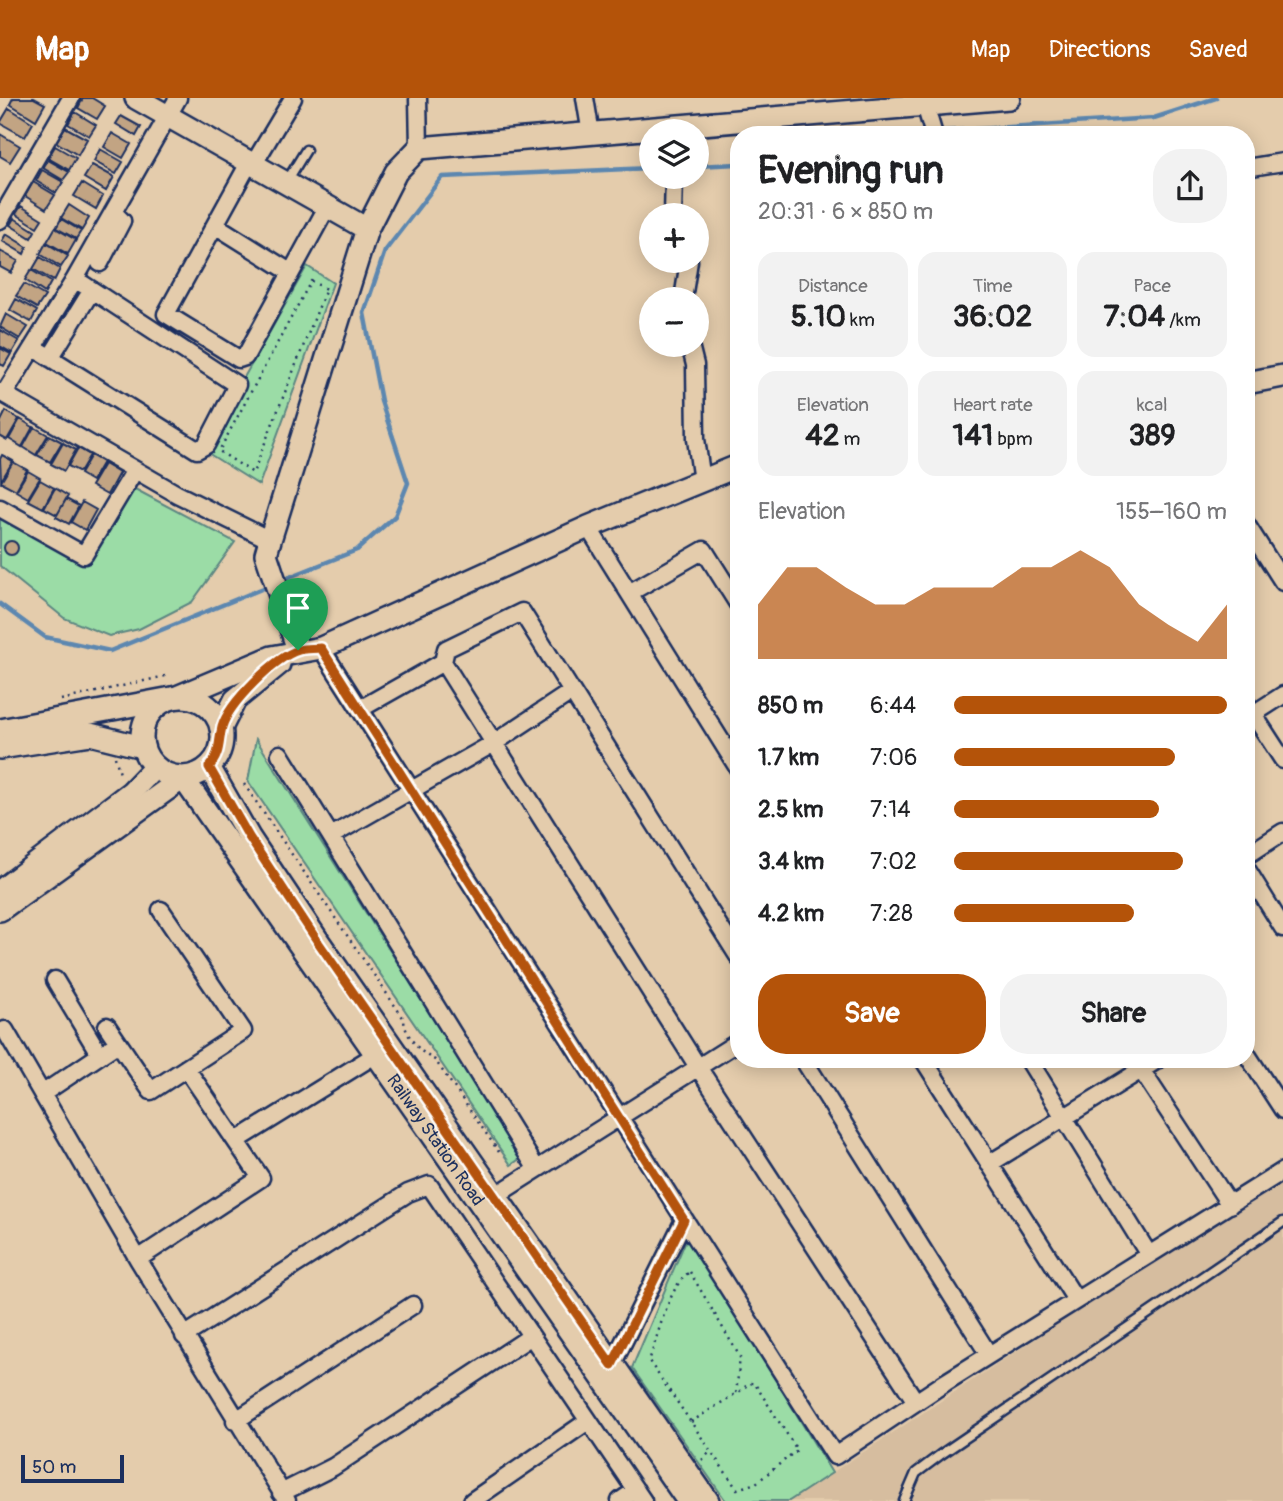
<!DOCTYPE html>
<html lang="en">
<head>
<meta charset="utf-8">
<style>
	body { margin:0; font-family:Pangolin,sans-serif; background:#f2f2f2; color:#202124; height:100vh; display:flex; flex-direction:column; font-size:26px; white-space:nowrap }
	* { box-sizing:border-box; margin:0 }
	p { font-size:23px; color:#757577 }
	.icon { flex:none; width:38px; height:38px; fill:none; stroke:currentColor; stroke-width:2; stroke-linecap:round; stroke-linejoin:round }
	.map { position:relative; flex:1; overflow:hidden }
	.side { position:absolute; left:730px; top:28px; width:525px; height:942px; display:flex; flex-direction:column; background:#fff; border-radius:28px; box-shadow:0 4px 18px #0003 }
	.side>* { flex:none }
	.tools { position:absolute; left:639px; top:21px; display:grid; gap:14px }
	.tools a { display:grid; place-items:center; width:70px; height:70px; border-radius:50%; background:#fff; box-shadow:0 4px 18px #0003; font-size:35px }
	.scale { position:absolute; left:21px; bottom:18px; width:103px; box-sizing:border-box; padding-left:7px; border:4px solid #1b2f5e; border-top:0; font-size:19px; line-height:24px; white-space:nowrap; color:#1b2f5e; -webkit-text-stroke:5px #e4ccac; paint-order:stroke }
	.pin { position:absolute; display:grid; place-items:center; width:60px; height:60px; color:#fff; margin:-72px -30px; border-radius:50% 50% 50% 0; rotate:-45deg; box-shadow:0 0 7px #0007 }
	.pin .icon { rotate:45deg }
	.round { display:grid; place-items:center; flex:none; width:74px; height:74px; border-radius:28px; background:#f2f2f2 }
	.headline { display:flex; align-items:center; justify-content:space-between; height:119px; padding:0 28px }
	h1 { font-size:38px; font-weight:700; line-height:52px }
	.stats { display:grid; grid-template-columns:repeat(3,1fr); gap:10px; height:119px; padding:7px 28px }
	.stats div { display:grid; align-content:center; border-radius:18px; background:#f2f2f2; text-align:center }
	.stats b { font-size:30px; font-weight:700 }
	.stats small { font-size:19px; font-weight:400 }
	.stats p { font-size:19px }
	.chart { height:196px; padding:14px 28px }
	.chart p { display:flex; justify-content:space-between }
	.chart svg { width:100%; height:126px; margin-top:7px; fill:#b45309; opacity:.7 }
	.button { display:flex; gap:14px; margin-top:auto; padding:14px 28px }
	.button a { flex:1; height:80px; border-radius:28px; background:#b45309; color:#fff; font-size:28px; font-weight:700; line-height:80px; text-align:center }
	.button a+a { background:#f2f2f2; color:#202124 }
	ul { padding:0 28px; list-style:none; font-size:23px }
	li { display:grid; grid-template-columns:112px 84px 1fr; align-items:center; height:52px }
	li i { height:18px; border-radius:9px; background:#b45309 }
	header { display:flex; align-items:center; gap:42px; box-sizing:border-box; height:98px; padding:0 35px; background:#b45309; color:#fff }
	header strong { font-size:33px }
	nav { display:flex; gap:38px; margin-inline-start:auto; font-size:24px }
	.map>svg:first-child { display:block }
	.built { fill:#d6bd9f }
	.green { fill:#9bdca6; stroke:#5b8682; stroke-width:2 }
	.lines { fill:none; stroke-linecap:round; stroke-linejoin:round }
	.stream { stroke:#5c87b0; stroke-width:4.5 }
	.building { fill:#c2a483; stroke:#1b2f5e; stroke-width:2 }
	.lane-casing { stroke:#1b2f5e; stroke-width:13 }
	.street-casing { stroke:#1b2f5e; stroke-width:21 }
	.secondary-casing { stroke:#1b2f5e; stroke-width:26 }
	.path { stroke:#1b2f5e; stroke-width:2.5; stroke-dasharray:2 5; stroke-linecap:butt }
	.lane { stroke:#e4ccac; stroke-width:8 }
	.street { stroke:#e4ccac; stroke-width:16 }
	.secondary { stroke:#e4ccac; stroke-width:21 }
	.route-casing { stroke:#fff; stroke-width:14 }
	.route { stroke:#b45309; stroke-width:9 }
	.labels { text-anchor:middle; dominant-baseline:central; stroke-width:5; stroke-linejoin:round; paint-order:stroke }
	.street-label { font-size:18px; fill:#1b2f5e; stroke:#e4ccac }
</style>
</head>
<body>
<header>
<strong>Map</strong>
<nav><a>Map</a><a>Directions</a><a>Saved</a></nav>
</header>
<div class="map">
<svg width="1283" height="1403" viewBox="0 0 1283 1403">
	<rect width="100%" height="100%" fill="#e4ccac"/>
	<filter id="ink" filterUnits="userSpaceOnUse"><feTurbulence type="fractalNoise" baseFrequency=".0143" numOctaves="2"/><feDisplacementMap in="SourceGraphic" scale="14" xChannelSelector="R" yChannelSelector="G"/><feConvolveMatrix kernelMatrix="1 2 1 2 8 2 1 2 1" color-interpolation-filters="sRGB"/></filter>
	<g filter="url(#ink)">
		<path class="built" d="M 1283,1078 L 1283,1403 L 789,1403 Z"/>
		<path class="green" d="M 307,168 L 333,185 L 259,387 L 203,352 Z
			M 133,390 L 235,444 L 192,504 L 139,531 L 109,538 L 64,520 L 0,468 L 0,418 L 87,466 Z
			M 256,641 L 521,1060 L 511,1067 L 248,683 Z
			M 688,1137 L 832,1375 L 789,1403 L 726,1403 L 632,1270 Z"/>
		<g class="lines">
			<path class="stream" d="M 879,37 L 1154,20 L 1216,0
				M 696,68 L 738,66
				M 282,482 L 357,452 L 395,418 L 408,385 L 381,303 L 364,215 L 385,153 L 442,79 L 651,70
				M 0,506 L 45,539 L 110,553 L 271,487"/>
		</g>
		<path class="building" d="M 13,0 L 34,0 L 45,6 L 36,22 L 10,6 Z
			M 83,0 L 92,0 L 105,8 L 97,21 L 78,10 Z
			M 9,10 L 33,25 L 25,39 L 0,25 Z
			M 75,14 L 96,27 L 89,38 L 68,26 Z
			M 121,18 L 141,29 L 136,38 L 116,26 Z
			M 65,29 L 87,41 L 78,57 L 56,44 Z
			M 112,35 L 131,46 L 123,60 L 104,49 Z
			M 0,36 L 20,48 L 10,64 L 0,58 Z
			M 55,48 L 76,60 L 69,72 L 48,60 Z
			M 100,51 L 123,64 L 116,76 L 94,63 Z
			M 48,62 L 69,74 L 63,82 L 43,70 Z
			M 92,67 L 114,79 L 106,93 L 84,80 Z
			M 42,72 L 63,84 L 56,95 L 36,83 Z
			M 33,84 L 55,97 L 46,111 L 25,98 Z
			M 82,85 L 103,98 L 96,111 L 74,98 Z
			M 69,107 L 89,120 L 82,132 L 61,120 Z
			M 21,108 L 42,121 L 37,129 L 16,116 Z
			M 14,120 L 35,133 L 31,140 L 10,127 Z
			M 61,121 L 81,133 L 76,141 L 56,130 Z
			M 55,130 L 76,142 L 68,156 L 47,144 Z
			M 6,136 L 27,149 L 24,156 L 2,143 Z
			M 46,145 L 68,158 L 61,169 L 40,156 Z
			M 0,153 L 18,163 L 11,175 L 0,169 Z
			M 40,159 L 60,171 L 54,183 L 33,171 Z
			M 31,172 L 51,184 L 45,195 L 25,182 Z
			M 24,186 L 45,198 L 37,210 L 16,198 Z
			M 16,201 L 37,213 L 31,224 L 10,212 Z
			M 6,216 L 28,229 L 20,241 L 0,229 Z
			M 0,232 L 19,243 L 12,255 L 0,248 Z
			M 0,250 L 11,256 L 4,268 L 0,266 Z
			M 6,313 L 19,321 L 7,342 L 0,338 L 0,325 Z
			M 20,321 L 33,329 L 22,349 L 9,341 Z
			M 34,329 L 48,337 L 36,357 L 23,349 Z
			M 49,337 L 62,344 L 50,364 L 37,357 Z
			M 63,345 L 76,352 L 64,373 L 51,366 Z
			M 78,350 L 90,357 L 80,374 L 68,368 Z
			M 2,357 L 13,363 L 1,383 L 0,361 Z
			M 91,357 L 103,364 L 92,383 L 80,376 Z
			M 13,364 L 27,372 L 16,392 L 1,384 Z
			M 104,366 L 119,375 L 107,397 L 91,388 Z
			M 28,373 L 40,380 L 28,400 L 16,393 Z
			M 40,382 L 54,390 L 43,410 L 28,402 Z
			M 55,390 L 68,398 L 57,417 L 44,410 Z
			M 66,401 L 79,408 L 69,426 L 56,419 Z
			M 82,404 L 96,412 L 85,432 L 71,424 Z
			M4 450a7 7 0 1 1 14 0a7 7 0 1 1-14 0Z"/>
		<g class="lines">
			<defs>
				<path id="lane" d="M 287,83 L 306,52
					M 904,1403 L 916,1375 L 940,1357 L 1283,1124"/>
				<path id="street" d="M 418,0 L 419,50
					M 585,0 L 591,36
					M 925,7 L 934,37
					M 249,65 L 166,216 L 239,261 L 245,259 L 327,109
					M 253,67 L 293,0
					M 1246,70 L 1283,64
					M 673,117 L 674,79
					M 0,122 L 71,0
					M 215,127 L 290,174
					M 100,165 L 122,123 L 113,114
					M 683,201 L 689,163
					M 690,247 L 695,267 L 696,341 L 702,383
					M 33,249 L 197,352 L 206,347 L 237,287 L 75,181
					M 50,260 L 92,192
					M 0,294 L 177,396 L 270,442
					M 4,296 L 75,181 L 178,0
					M 0,410 L 84,457 L 135,372
					M 1246,426 L 1283,484
					M 588,429 L 738,670
					M 629,495 L 704,452 L 738,506
					M 321,550 L 835,1358 L 946,1284 L 1283,1073
					M 443,564 L 698,969 L 916,1304
					M 1246,605 L 1283,662
					M 360,611 L 443,564 L 446,551 L 522,514 L 738,858
					M 1247,620 L 1283,597
					M 280,656 L 536,1070
					M 331,738 L 494,645 L 568,596 L 570,591
					M 1246,758 L 1283,734
					M 1246,770 L 1283,830
					M 55,882 L 100,957
					M 107,928 L 151,993 L 243,933 L 161,812
					M 5,932 L 138,1161 L 287,1403
					M 1246,955 L 1283,1012
					M 803,961 L 989,1257
					M 923,961 L 1076,1202
					M 1028,961 L 1149,1157
					M 1134,961 L 1230,1107
					M 42,996 L 118,945
					M 236,1043 L 375,957
					M 989,1066 L 1159,961
					M 495,1098 L 738,944
					M 138,1161 L 261,1080 L 186,970
					M 184,1238 L 408,1095 L 429,1087 L 643,1403
					M 612,1267 L 684,1122
					M 235,1323 L 413,1207
					M 281,1395 L 333,1369 L 530,1239
					M 472,1403 L 588,1323
					M 620,1403 L 636,1392"/>
				<g id="secondary">
					<path d="M 136,0 L 367,131"/>
					<path d="M 1246,285 L 1283,278"/>
					<path d="M 298,552 L 266,456 L 270,442 L 367,131 L 396,74 L 419,50 L 1009,0"/>
					<circle cx="182" cy="639" r="40"/>
					<path d="M 221,630 L 235,602 L 279,566"/>
					<path d="M 0,632 L 177,599 L 272,559 L 321,550 L 588,429 L 738,368"/>
					<path d="M 0,650 L 90,636 L 142,649"/>
					<path d="M 209,669 L 249,739 L 319,844 L 708,1403"/>
					<path d="M 0,793 L 131,694 L 155,669"/>
					<path id="s1" d="M 0,812 L 183,680 L 688,1403"/>
				</g>
			</defs>
			<use href="#lane" class="lane-casing"/>
			<use href="#street" class="street-casing"/>
			<use href="#secondary" class="secondary-casing"/>
			<path class="path" d="M 311,183 L 326,191 L 253,375 L 219,353 Z
				M 61,602 L 170,577
				M 115,659 L 121,679
				M 244,686 L 404,921 C 404,937 421,956 435,962 L 499,1054
				M 690,1174 L 740,1259 L 736,1296 L 750,1285 L 755,1286 L 797,1352 L 756,1385 L 737,1391 L 649,1263 C 657,1241 670,1184 690,1174 Z
				M 691,1324 L 735,1296
				M 702,1362 L 711,1353"/>
			<use href="#lane" class="lane"/>
			<use href="#street" class="street"/>
			<use href="#secondary" class="secondary"/>
		</g>
	</g>
	<g class="lines" filter="url(#ink)">
		<defs>
			<path id="route" d="M 321,550 L 684,1122 L 612,1267 L 318,844 L 249,739 L 209,669 C 221,655 218,645 222,629 C 229,605 275,559 299,552 C 306,550 314,551 321,550 Z"/>
		</defs>
		<use href="#route" class="route-casing"/>
		<use href="#route" class="route"/>
	</g>
	<g class="labels">
		<g class="street-label">
			<text stroke="none"><textPath href="#s1" startOffset="667">Railway Station Road</textPath></text>
		</g>
	</g>
</svg>
<div class="tools">
<a><svg class="icon" aria-label="layers" viewBox="0 0 24 24"><path d="M12 4l9 5-9 5-9-5zM3 14l9 5 9-5"/></svg></a>
<a>+</a>
<a>−</a>
</div>
<div class="scale">50 m</div>
<div class="pin" style="left:298px;top:552px;background:#1e9e55"><svg class="icon" aria-label="arrive" viewBox="0 0 24 24"><path d="M6 21V4h12l-3 4 3 4H6"/></svg></div>
<section class="side">
<div class="headline"><div><h1>Evening run</h1><p>20:31 · 6 × 850 m</p></div><a class="round"><svg class="icon" aria-label="share" viewBox="0 0 24 24"><path d="M12 15V3M7 8l5-5 5 5M5 13v7h14v-7"/></svg></a></div>
<div class="stats">
<div><p>Distance</p><b>5.10<small> km</small></b></div>
<div><p>Time</p><b>36:02</b></div>
<div><p>Pace</p><b>7:04<small> /km</small></b></div>
</div>
<div class="stats">
<div><p>Elevation</p><b>42<small> m</small></b></div>
<div><p>Heart rate</p><b>141<small> bpm</small></b></div>
<div><p>kcal</p><b>389</b></div>
</div>
<div class="chart"><p><span>Elevation</span>155–160 m</p>
<svg viewBox="0 0 160 44" preserveAspectRatio="none"><path d="M0 44V25L10 12L20 12L30 19L40 25L50 25L60 19L70 19L80 19L90 12L100 12L110 6L120 12L130 25L140 32L150 38L160 25V44z"/></svg>
</div>
<ul>
<li><b>850 m</b>6:44<i style="width:100%"></i></li>
<li><b>1.7 km</b>7:06<i style="width:81%"></i></li>
<li><b>2.5 km</b>7:14<i style="width:75%"></i></li>
<li><b>3.4 km</b>7:02<i style="width:84%"></i></li>
<li><b>4.2 km</b>7:28<i style="width:66%"></i></li>
</ul>
<div class="button"><a>Save</a><a>Share</a></div>
</section>
</div>
</body>
</html>
